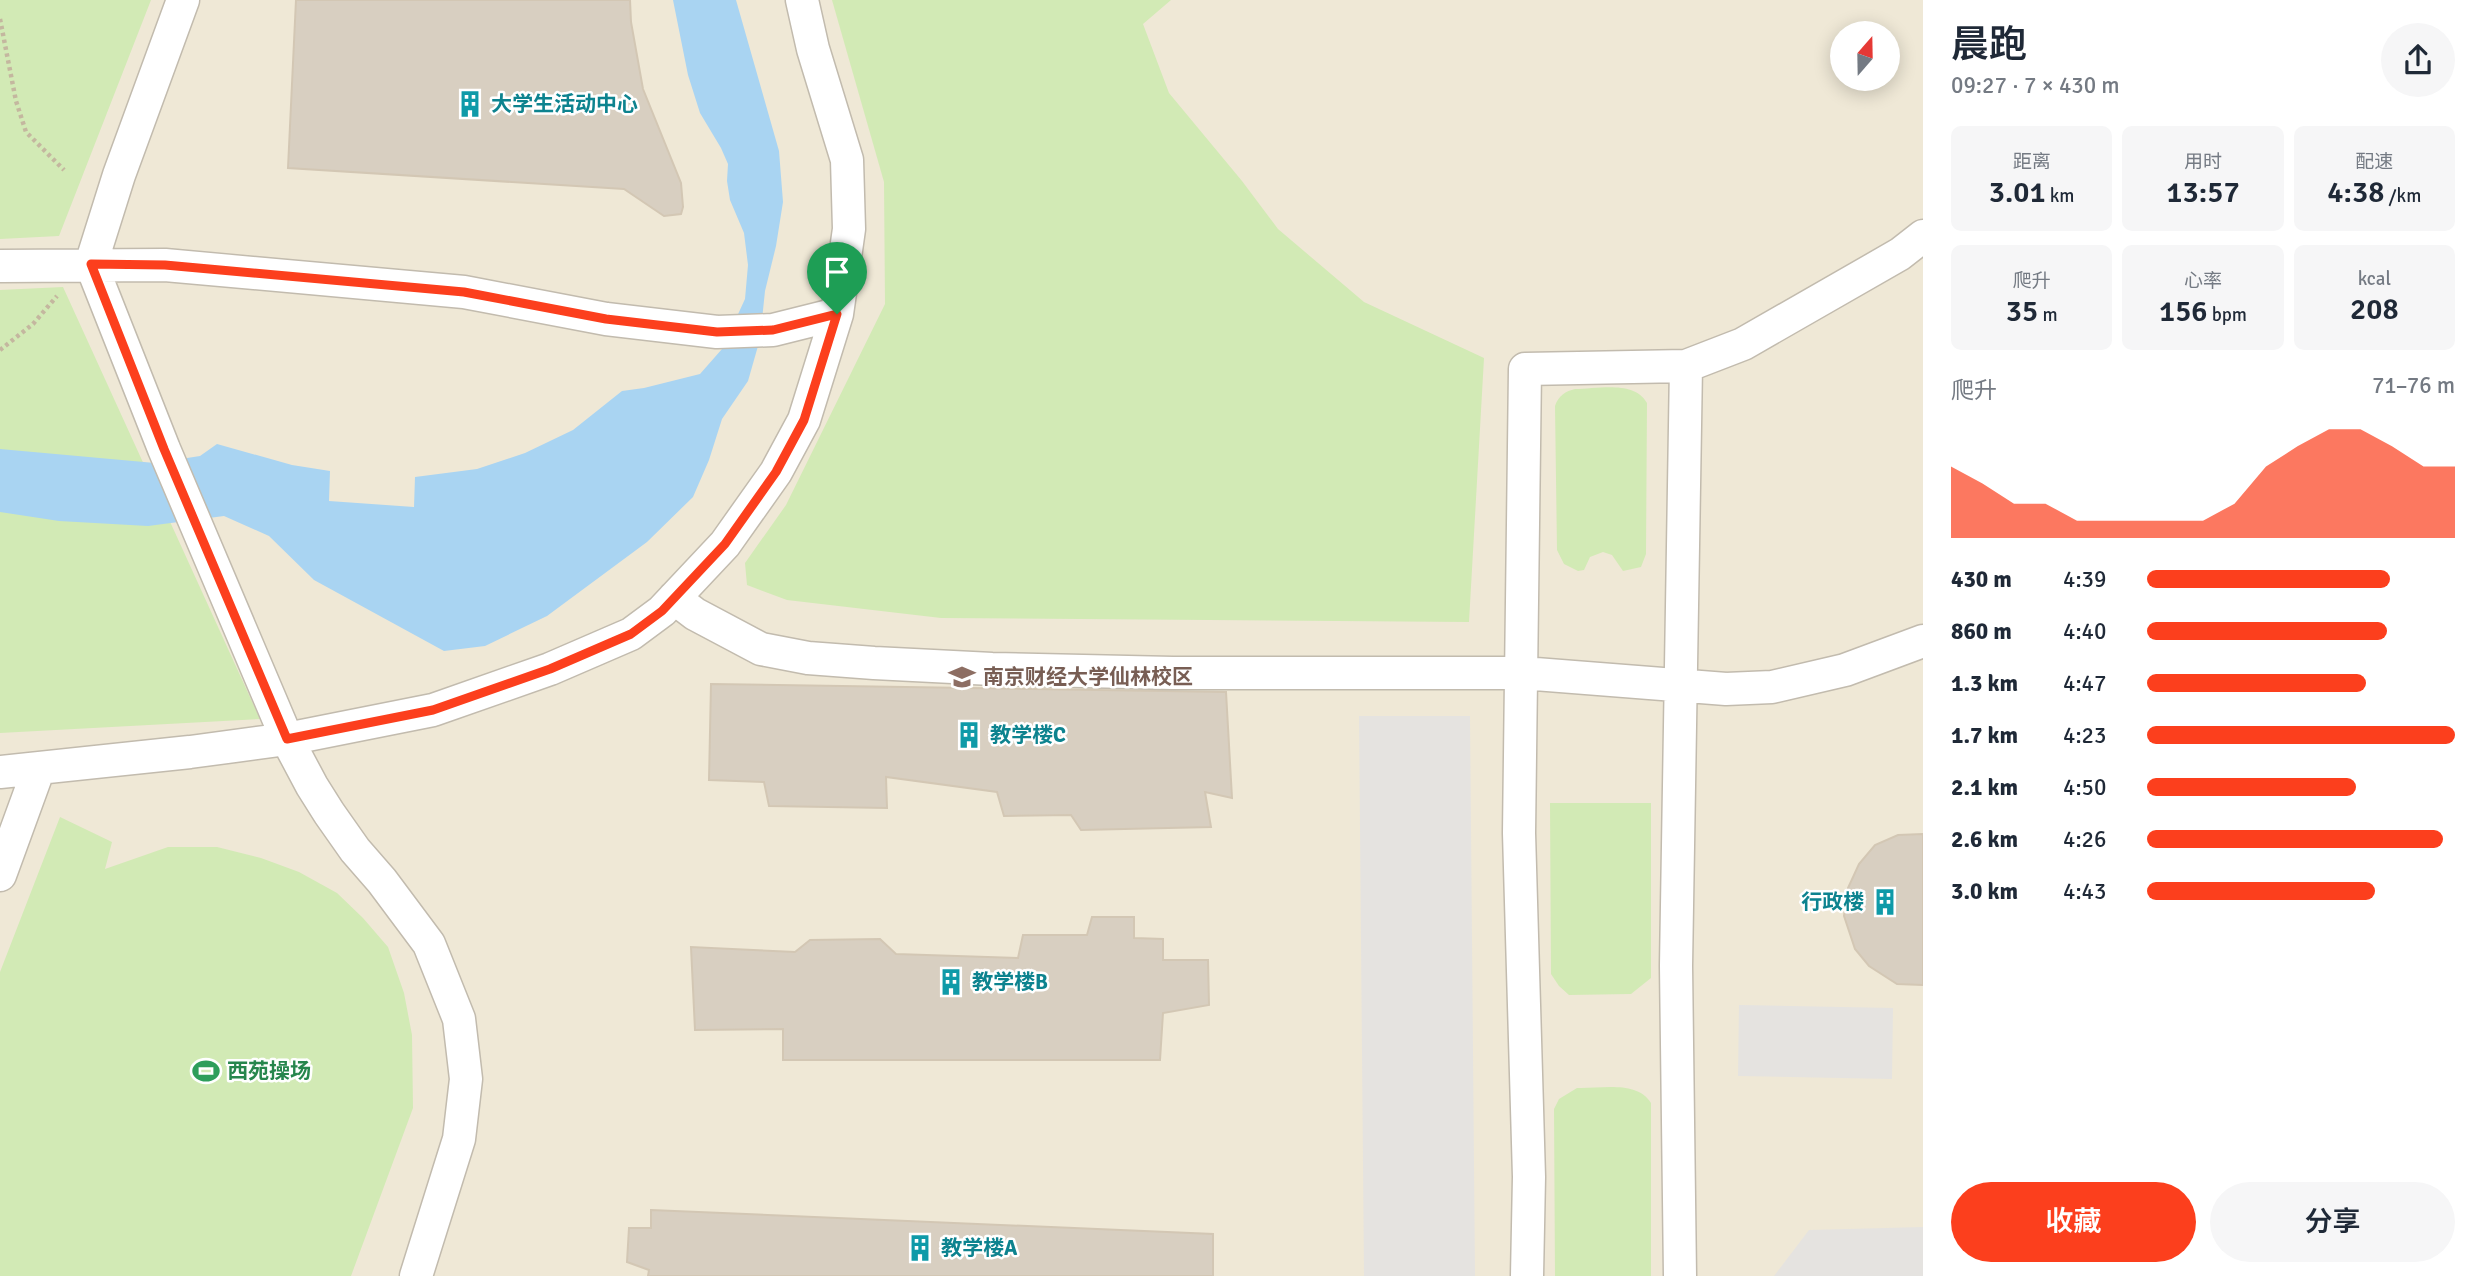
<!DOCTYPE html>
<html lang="zh">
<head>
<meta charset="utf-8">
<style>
	body { margin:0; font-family:Signika,"Noto Sans SC",sans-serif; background:#f6f6f7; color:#1f2937; height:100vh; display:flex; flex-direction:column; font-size:26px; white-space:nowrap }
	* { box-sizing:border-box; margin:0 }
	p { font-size:23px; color:#747a83 }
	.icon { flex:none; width:38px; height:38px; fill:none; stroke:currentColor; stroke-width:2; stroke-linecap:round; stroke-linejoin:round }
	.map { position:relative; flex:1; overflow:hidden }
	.sheet { display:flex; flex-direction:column; background:#fff; width:560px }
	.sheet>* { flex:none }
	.needle { width:46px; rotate:20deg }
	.buttons { position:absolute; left:1830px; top:21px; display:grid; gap:14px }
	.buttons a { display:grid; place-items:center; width:70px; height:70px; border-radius:50%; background:#fff; box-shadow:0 4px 18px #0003; font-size:35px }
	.pin { position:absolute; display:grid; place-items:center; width:60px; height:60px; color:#fff; margin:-72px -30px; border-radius:50% 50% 50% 0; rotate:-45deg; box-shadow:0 0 7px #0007 }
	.pin .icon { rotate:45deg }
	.round { display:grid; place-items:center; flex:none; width:74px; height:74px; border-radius:37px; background:#f6f6f7 }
	.head { display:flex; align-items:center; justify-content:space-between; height:119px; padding:0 28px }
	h1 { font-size:38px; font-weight:600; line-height:52px }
	.stats { display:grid; grid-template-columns:repeat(3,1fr); gap:10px; height:119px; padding:7px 28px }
	.stats div { display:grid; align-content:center; border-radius:10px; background:#f6f6f7; text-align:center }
	.stats b { font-size:30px; font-weight:600 }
	.stats small { font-size:19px; font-weight:400 }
	.stats p { font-size:19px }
	.chart { height:196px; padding:14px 28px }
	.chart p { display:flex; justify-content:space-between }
	.chart svg { width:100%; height:126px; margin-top:7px; fill:#fc3f1d; opacity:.7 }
	.button { display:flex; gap:14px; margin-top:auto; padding:14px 28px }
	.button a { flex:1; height:80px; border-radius:42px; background:#fc3f1d; color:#fff; font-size:28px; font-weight:600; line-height:80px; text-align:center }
	.button a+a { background:#f6f6f7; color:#1f2937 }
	ul { padding:0 28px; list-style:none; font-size:23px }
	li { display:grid; grid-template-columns:112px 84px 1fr; align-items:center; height:52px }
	li i { height:18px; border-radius:9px; background:#fc3f1d }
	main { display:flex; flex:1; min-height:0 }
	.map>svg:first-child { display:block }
	.education { fill:#efe8d6; fill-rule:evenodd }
	.green { fill:#d2eab5 }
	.parking { fill:#e5e3e0 }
	.water { fill:#a9d4f2 }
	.building { fill:#d8cfc1; stroke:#d3c7b4; stroke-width:2 }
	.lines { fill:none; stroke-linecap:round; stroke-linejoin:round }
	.minor-casing { stroke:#c2bbae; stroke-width:35 }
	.path { stroke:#c4b79f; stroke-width:4.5; stroke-dasharray:3.5 3.5; stroke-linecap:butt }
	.minor { stroke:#fff; stroke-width:32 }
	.route-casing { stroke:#fff; stroke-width:14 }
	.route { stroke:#fc3f1d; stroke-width:9 }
	.labels { text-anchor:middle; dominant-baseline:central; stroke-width:5; stroke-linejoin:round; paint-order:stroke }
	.culture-label { font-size:21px; font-weight:bold; fill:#0d838f; stroke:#fff; text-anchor:start }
	.education-label { font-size:21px; font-weight:bold; fill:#785e54; stroke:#fff; text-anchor:start }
	.leisure-label { font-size:21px; font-weight:bold; fill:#27864d; stroke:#fff; text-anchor:start }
</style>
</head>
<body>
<main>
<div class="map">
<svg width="1923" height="1276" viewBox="0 0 1923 1276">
	<rect width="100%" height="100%" fill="#f6f3ec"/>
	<path class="education" d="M 0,0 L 1923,0 L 1923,1276 L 0,1276 ZM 1843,33 L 1888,33 L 1888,79 L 1843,79 Z"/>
	<path class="green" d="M 0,0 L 151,0 L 59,236 L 0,239 Z
		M 832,0 L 1171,0 L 1143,24 L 1169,93 L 1242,181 L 1278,229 L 1364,302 L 1484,358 L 1469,622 L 941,618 L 787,600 L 747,585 L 745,563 L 786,505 L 885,304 L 884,182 Z
		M 63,287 L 260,719 L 0,733 L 0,290 Z
		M 1575,389 C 1598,389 1634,380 1647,403 L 1646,554 L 1641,567 L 1623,571 L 1612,555 L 1603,552 L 1590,557 L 1584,570 L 1578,571 L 1564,564 L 1557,550 L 1555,406 C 1558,396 1566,391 1575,389 Z
		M 1550,803 L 1651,803 L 1651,978 L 1631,994 L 1569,995 L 1559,986 L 1551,974 Z
		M 60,817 L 112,842 L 105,869 L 168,847 L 217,847 L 261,858 L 299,872 L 337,893 L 363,918 L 388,947 L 404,993 L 412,1035 L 413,1108 L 351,1276 L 0,1276 L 0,972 Z
		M 1577,1088 C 1600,1089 1637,1080 1651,1103 L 1651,1276 L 1555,1276 L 1554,1109 L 1559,1099 Z"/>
	<path class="parking" d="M 1470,716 L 1475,1276 L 1364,1276 L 1359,716 Z
		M 1739,1005 L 1893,1008 L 1892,1079 L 1738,1076 Z
		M 1923,1227 L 1923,1276 L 1774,1276 L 1809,1230 Z"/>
	<path class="water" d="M 673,0 L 736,0 L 779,151 L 783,202 L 776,246 L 765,291 L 760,339 L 748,381 L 722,419 L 709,460 L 693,497 L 647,542 L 547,616 L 485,646 L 444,651 L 314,580 L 269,536 L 224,516 L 148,526 L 59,521 L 0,512 L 0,449 L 155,463 L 200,456 L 217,444 L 292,465 L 330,471 L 329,501 L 414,507 L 415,477 L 477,469 L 525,453 L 573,430 L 622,391 L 644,388 L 700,374 L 722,349 L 745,299 L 748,265 L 744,233 L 730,200 L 727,181 L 728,164 L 721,148 L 700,113 L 688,75 Z"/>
	<path class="building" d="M 296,0 L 630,0 L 631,22 L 643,89 L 681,183 L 683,207 L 681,214 L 664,216 L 624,189 L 288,168 Z
		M 711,684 L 1226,692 L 1232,798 L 1205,792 L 1211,827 L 1081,830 L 1071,815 L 1004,816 L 997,792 L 886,777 L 887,808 L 769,806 L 764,782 L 709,780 Z
		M 1923,834 L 1923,985 L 1897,984 L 1869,966 L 1855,949 L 1844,916 L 1848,888 L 1859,864 L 1875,845 L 1898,835 Z
		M 1092,917 L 1134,917 L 1134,938 L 1163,939 L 1163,960 L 1208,960 L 1209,1005 L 1163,1013 L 1160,1060 L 783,1060 L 783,1029 L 695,1030 L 691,947 L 795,952 L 810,940 L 880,939 L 896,954 L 1018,958 L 1023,935 L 1087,935 Z
		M 651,1210 L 1213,1234 L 1213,1276 L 648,1276 L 649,1270 L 627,1262 L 629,1228 L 651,1228 Z"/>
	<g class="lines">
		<defs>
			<path id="minor" d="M 183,0 L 119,175 L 91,264 L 164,449 L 287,739 L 312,786 L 329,813 L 355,850 L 382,881 L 429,944 L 459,1019 L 466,1079 L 459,1139 L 416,1276
				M 0,266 L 165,265 L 464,292 L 606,319 L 717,332 L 773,330 L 837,314
				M 674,598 L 695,614 L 761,649 L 808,658 L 874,663 L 992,669 L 1173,673 L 1522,673 L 1726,689 L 1772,687 L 1845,670 L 1923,641
				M 0,772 L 190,752 L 287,739 L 433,710 L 550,669 L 631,634 L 662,611 L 725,544 L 776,472 L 804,420 L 837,314 L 849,229 L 847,160 L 813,49 L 802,0
				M 0,875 L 39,768
				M 1527,1276 L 1529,1177 L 1519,833 L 1525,369 L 1686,366 L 1743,344 L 1900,254 L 1923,236
				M 1680,1276 L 1676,966 L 1686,366"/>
		</defs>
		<use href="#minor" class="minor-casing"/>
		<path class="path" d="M 0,19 L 16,101 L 26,132 L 64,170
			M 0,350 L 33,324 L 57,296"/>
		<use href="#minor" class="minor"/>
	</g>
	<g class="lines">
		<defs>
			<path id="route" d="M 91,264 L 165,265 L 464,292 L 606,319 L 717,332 L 773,330 L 837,314 L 804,420 L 776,472 L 725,544 L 662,611 L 631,634 L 550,669 L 433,710 L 287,739 L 164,449 Z"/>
		</defs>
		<use href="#route" class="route-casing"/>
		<use href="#route" class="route"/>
	</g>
	<defs>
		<symbol id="building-bare" viewBox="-9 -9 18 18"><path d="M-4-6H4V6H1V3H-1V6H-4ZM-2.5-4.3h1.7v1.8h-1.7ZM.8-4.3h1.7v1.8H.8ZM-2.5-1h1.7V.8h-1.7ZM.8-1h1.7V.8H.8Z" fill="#0f9aa8" stroke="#fff" stroke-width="2.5" paint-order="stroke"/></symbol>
		<symbol id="university-bare" viewBox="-9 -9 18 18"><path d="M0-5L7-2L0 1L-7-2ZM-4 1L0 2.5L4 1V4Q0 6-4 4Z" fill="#8d6e63" stroke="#fff" stroke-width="2.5" paint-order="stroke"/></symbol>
		<symbol id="stadium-bare" viewBox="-9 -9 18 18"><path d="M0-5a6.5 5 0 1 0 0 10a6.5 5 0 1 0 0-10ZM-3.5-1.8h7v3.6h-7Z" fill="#2e9e5b" stroke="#fff" stroke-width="2.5" paint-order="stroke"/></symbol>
	</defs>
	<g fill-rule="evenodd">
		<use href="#building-bare" x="451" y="85" width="38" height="38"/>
		<use href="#university-bare" x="943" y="658" width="38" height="38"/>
		<use href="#building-bare" x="950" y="716" width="38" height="38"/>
		<use href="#building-bare" x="1866" y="883" width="38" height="38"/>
		<use href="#building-bare" x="932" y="963" width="38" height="38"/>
		<use href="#stadium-bare" x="187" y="1052" width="38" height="38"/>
		<use href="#building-bare" x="901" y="1229" width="38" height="38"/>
	</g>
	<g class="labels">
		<g class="culture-label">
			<text x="491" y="104">大学生活动中心</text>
			<text x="990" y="735">教学楼C</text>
			<text x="1864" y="902" text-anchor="end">行政楼</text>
			<text x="972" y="982">教学楼B</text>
			<text x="941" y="1248">教学楼A</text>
		</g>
		<g class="education-label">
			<text x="983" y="677">南京财经大学仙林校区</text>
		</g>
		<g class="leisure-label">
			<text x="227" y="1071">西苑操场</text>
		</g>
	</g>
</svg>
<div class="buttons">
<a><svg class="needle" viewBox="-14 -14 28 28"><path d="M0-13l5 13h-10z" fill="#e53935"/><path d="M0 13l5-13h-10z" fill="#747a83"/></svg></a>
</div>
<div class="pin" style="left:837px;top:314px;background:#1e9e55"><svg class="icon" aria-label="arrive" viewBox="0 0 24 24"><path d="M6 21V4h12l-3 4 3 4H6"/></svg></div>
</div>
<section class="sheet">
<div class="head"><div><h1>晨跑</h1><p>09:27 · 7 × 430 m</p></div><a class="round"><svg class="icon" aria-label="share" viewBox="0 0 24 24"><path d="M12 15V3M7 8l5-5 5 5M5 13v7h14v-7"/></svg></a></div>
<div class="stats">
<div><p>距离</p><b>3.01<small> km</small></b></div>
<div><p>用时</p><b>13:57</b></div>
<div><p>配速</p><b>4:38<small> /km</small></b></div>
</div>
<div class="stats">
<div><p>爬升</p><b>35<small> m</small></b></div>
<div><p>心率</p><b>156<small> bpm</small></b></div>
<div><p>kcal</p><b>208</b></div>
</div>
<div class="chart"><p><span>爬升</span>71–76 m</p>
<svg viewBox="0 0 160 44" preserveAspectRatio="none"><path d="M0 44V19L10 25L20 32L30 32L40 38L50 38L60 38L70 38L80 38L90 32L100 19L110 12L120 6L130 6L140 12L150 19L160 19V44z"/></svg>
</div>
<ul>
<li><b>430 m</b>4:39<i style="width:79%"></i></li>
<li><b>860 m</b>4:40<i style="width:78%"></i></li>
<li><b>1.3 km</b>4:47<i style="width:71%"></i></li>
<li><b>1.7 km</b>4:23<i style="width:100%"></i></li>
<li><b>2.1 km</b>4:50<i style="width:68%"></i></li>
<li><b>2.6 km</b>4:26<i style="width:96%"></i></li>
<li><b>3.0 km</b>4:43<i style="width:74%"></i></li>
</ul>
<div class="button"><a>收藏</a><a>分享</a></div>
</section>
</main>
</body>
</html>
